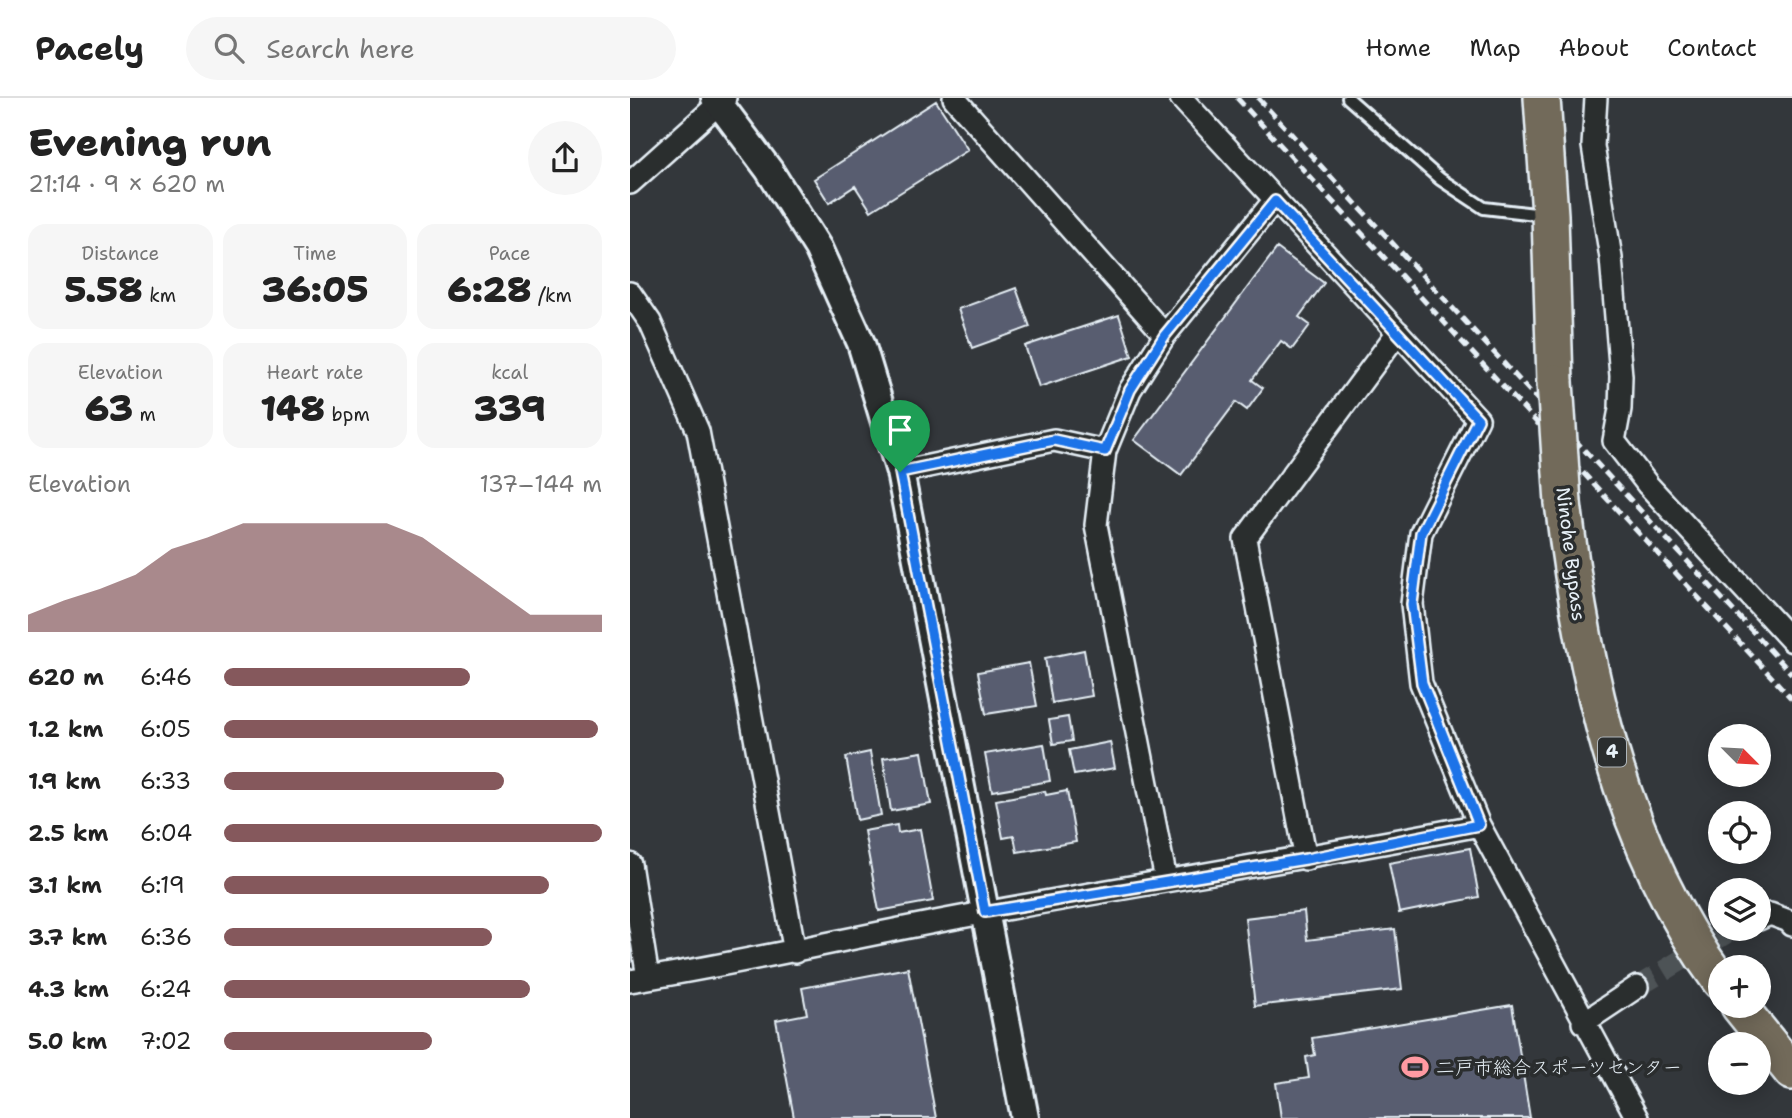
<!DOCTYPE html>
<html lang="en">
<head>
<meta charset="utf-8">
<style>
	body { margin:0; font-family:"Shantell Sans","Klee One",sans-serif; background:#f6f6f6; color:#222; height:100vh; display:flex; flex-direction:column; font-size:26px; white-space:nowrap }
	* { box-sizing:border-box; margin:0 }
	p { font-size:23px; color:#767676 }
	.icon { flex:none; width:38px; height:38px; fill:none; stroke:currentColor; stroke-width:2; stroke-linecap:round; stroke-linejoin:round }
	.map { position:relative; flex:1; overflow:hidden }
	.side { display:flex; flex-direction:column; background:#fff; width:630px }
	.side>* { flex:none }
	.needle { width:46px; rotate:114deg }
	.tools { position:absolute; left:1078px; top:626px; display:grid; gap:14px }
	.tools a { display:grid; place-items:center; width:63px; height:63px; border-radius:50%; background:#fff; box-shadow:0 4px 18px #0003; font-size:35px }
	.pin { position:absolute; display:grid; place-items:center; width:60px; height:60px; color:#fff; margin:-72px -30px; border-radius:50% 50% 50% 0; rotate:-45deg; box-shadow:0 0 7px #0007 }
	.pin .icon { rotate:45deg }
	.round { display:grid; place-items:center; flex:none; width:74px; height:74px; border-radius:37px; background:#f6f6f6 }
	.head { display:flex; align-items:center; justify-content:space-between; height:119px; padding:0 28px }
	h1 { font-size:38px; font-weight:800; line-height:52px }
	.stats { display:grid; grid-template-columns:repeat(3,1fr); gap:10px; height:119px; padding:7px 28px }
	.stats div { display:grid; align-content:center; border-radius:18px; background:#f6f6f6; text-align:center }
	.stats b { font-size:35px; font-weight:800 }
	.stats small { font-size:19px; font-weight:400 }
	.stats p { font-size:19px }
	.chart { height:196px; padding:14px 28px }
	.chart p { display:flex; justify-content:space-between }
	.chart svg { width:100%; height:126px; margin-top:7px; fill:#85585c; opacity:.7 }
	ul { padding:0 28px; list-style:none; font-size:23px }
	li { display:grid; grid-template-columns:112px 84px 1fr; align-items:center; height:52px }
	li i { height:18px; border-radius:9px; background:#85585c }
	header { display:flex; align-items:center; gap:42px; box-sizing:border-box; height:98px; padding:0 35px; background:#fff; border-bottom:2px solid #e0e0e0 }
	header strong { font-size:33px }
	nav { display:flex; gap:38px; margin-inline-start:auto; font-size:24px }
	.search { width:490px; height:63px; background:#f6f6f6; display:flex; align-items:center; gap:18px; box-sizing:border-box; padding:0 24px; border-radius:38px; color:#767676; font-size:26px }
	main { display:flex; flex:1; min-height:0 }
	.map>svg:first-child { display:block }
	.building { fill:#585d6f; stroke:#e8f1f8; stroke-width:2 }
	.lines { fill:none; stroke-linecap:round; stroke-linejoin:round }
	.minor-tunnel { stroke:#4e5357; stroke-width:21; stroke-dasharray:21 10; stroke-linecap:butt }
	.service-casing { stroke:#e8f1f8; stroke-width:16 }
	.minor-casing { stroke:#e8f1f8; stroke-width:26 }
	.tertiary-casing { stroke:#e8f1f8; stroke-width:32 }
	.trunk-casing { stroke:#e8f1f8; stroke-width:40 }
	.service { stroke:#2a2d2e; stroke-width:10 }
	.minor { stroke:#2a2d2e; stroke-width:21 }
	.tertiary { stroke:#2a2d2e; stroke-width:26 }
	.trunk { stroke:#726b5a; stroke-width:35 }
	.rail { stroke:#e8f1f8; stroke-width:5; stroke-dasharray:10 5; stroke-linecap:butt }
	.trunk-bridge-casing { stroke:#e8f1f8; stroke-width:40; stroke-linecap:butt }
	.trunk-bridge { stroke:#726b5a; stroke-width:35 }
	.route-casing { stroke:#fff; stroke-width:14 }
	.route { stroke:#1a73e8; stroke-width:9 }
	.labels { text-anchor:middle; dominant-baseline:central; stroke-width:7; stroke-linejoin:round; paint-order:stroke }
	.shield { fill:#2a2d2e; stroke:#afb6bb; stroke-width:2 }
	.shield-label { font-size:18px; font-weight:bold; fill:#e8f1f8 }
	.street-label { font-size:19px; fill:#e8f1f8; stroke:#2a2d2e }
	.poi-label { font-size:19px; fill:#e8f1f8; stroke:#2a2d2e; text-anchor:start }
</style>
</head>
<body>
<header>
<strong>Pacely</strong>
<div class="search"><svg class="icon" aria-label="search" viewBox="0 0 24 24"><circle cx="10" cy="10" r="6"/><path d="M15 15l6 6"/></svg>Search here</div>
<nav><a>Home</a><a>Map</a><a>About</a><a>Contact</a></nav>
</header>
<main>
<section class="side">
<div class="head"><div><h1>Evening run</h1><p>21:14 · 9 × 620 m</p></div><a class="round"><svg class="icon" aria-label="share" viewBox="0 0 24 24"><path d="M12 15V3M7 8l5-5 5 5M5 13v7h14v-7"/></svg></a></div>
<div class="stats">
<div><p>Distance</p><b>5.58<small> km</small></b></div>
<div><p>Time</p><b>36:05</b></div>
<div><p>Pace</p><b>6:28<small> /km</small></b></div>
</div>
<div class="stats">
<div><p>Elevation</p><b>63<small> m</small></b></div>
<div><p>Heart rate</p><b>148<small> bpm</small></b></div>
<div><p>kcal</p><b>339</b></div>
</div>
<div class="chart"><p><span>Elevation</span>137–144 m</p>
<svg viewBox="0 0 160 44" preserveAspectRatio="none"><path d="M0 44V38L10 33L20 29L30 24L40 15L50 11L60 6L70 6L80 6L90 6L100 6L110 11L120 20L130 29L140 38L150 38L160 38V44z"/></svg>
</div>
<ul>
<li><b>620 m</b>6:46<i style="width:65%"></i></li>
<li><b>1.2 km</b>6:05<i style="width:99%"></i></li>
<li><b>1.9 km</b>6:33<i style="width:74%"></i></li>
<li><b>2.5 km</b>6:04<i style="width:100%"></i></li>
<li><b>3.1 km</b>6:19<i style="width:86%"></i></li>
<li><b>3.7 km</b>6:36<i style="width:71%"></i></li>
<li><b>4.3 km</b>6:24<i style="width:81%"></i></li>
<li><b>5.0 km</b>7:02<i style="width:55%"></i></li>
</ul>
</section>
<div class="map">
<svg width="1162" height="1020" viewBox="0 0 1162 1020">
	<rect width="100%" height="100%" fill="#33373b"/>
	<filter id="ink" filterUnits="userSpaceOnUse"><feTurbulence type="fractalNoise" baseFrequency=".0143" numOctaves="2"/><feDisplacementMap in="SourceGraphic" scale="14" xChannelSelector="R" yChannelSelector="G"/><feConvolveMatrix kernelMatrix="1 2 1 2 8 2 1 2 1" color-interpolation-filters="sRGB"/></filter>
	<g filter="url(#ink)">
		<path class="building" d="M 306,3 L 338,52 L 241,113 L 225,88 L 199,105 L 184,81 Z
			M 647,150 L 694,185 L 669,219 L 680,227 L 662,251 L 651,243 L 622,282 L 633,290 L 617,312 L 606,304 L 551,377 L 504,342 Z
			M 386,190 L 400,229 L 342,250 L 328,211 Z
			M 489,217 L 502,258 L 409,289 L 395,248 Z
			M 454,552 L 462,598 L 422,605 L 415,560 Z
			M 399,565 L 407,608 L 356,616 L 348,574 Z
			M 438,619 L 442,643 L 423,646 L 419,622 Z
			M 480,644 L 485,670 L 444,677 L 439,652 Z
			M 414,646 L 420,683 L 362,693 L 355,656 Z
			M 240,654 L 251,717 L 227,722 L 216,659 Z
			M 292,654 L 301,706 L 261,713 L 253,660 Z
			M 415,693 L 416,697 L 437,693 L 446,744 L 387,754 L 384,738 L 373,740 L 366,702 Z
			M 267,727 L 268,735 L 290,731 L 303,803 L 249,813 L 234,733 Z
			M 840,750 L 849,799 L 769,815 L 759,765 Z
			M 674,813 L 677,842 L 765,831 L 772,891 L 625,908 L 615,820 Z
			M 278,870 L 306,1020 L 164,1020 L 146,922 L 177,916 L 172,890 Z
			M 882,907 L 900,1020 L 651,1020 L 646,985 L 679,980 L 676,959 L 685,957 L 682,940 Z"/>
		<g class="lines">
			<path class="minor-tunnel" d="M 1007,889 L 1103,831"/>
			<defs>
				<path id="service" d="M 718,0 L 810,81 L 854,110 L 914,117"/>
				<path id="minor" d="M 324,0 L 535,237
					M 551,0 L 848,321 L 791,435 L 782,506 L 791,585 L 849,727 L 1007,1020
					M 966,0 L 963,48 L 981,160 L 991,278 L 990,311 L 984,343 L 1018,387 L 1162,543
					M 0,85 L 95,0
					M 0,195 L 20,224 L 68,333 L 165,854
					M 270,374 L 424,342 L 475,353
					M 676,761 L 615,441 L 768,234
					M 0,766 L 18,880
					M 536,782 L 466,427 L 475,353 L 500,292 L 535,237 L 644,103
					M 1129,821 L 1140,816 L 1159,823 L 1162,827
					M 0,883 C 120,864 239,835 359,814 C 522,784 686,759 849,727
					M 953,925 L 1007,889"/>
				<path id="tertiary" d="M 85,0 L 139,72 L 188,150 L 231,245 L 270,374 L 395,1020"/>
				<path id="trunk" d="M 912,0 L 920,117 L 925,284
					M 933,405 C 953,570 989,746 1090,883
					M 1109,908 L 1162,974"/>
			</defs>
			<use href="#service" class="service-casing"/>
			<use href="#minor" class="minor-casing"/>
			<use href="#tertiary" class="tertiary-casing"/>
			<use href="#trunk" class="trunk-casing"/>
			<use href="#service" class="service"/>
			<use href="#minor" class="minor"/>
			<use href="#tertiary" class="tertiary"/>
			<use href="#trunk" class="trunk"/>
			<path class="rail" d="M 607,0 L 1162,601
				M 628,0 L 1162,576"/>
			<defs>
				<path id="trunk-bridge" d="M 925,284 L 933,405"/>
			</defs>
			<use href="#trunk-bridge" class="trunk-bridge-casing"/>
			<use href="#trunk-bridge" class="trunk-bridge"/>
		</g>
	</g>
	<g class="lines" filter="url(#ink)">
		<defs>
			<path id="route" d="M 645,103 L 848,321 L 791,435 L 782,506 L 792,585 L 849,727 L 676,761 L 355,814 L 270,374 L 424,342 L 475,353 L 500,292 L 535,237 Z"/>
		</defs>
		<use href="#route" class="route-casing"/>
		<use href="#route" class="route"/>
	</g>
	<defs>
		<symbol id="stadium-bare" viewBox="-9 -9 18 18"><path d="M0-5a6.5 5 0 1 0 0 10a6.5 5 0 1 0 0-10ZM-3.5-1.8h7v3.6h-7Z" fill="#ff9aa2" stroke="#2a2d2e" stroke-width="2.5" paint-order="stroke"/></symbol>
	</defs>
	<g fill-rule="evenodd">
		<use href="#stadium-bare" x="766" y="950" width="38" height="38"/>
	</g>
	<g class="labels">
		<rect class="shield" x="968" y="639.5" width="28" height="29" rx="5"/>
		<g class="shield-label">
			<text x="982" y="654">4</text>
		</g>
		<g class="street-label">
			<text transform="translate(941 456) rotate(83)">Ninohe Bypass</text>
		</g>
		<g class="poi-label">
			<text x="806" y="969">二戸市総合スポーツセンター</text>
		</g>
	</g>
</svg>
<div class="tools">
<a><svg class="needle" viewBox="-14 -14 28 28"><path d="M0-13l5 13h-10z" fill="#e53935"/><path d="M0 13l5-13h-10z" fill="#767676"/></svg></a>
<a><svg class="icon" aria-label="locate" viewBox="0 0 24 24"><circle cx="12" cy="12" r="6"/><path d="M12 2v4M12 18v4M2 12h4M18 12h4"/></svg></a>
<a><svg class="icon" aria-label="layers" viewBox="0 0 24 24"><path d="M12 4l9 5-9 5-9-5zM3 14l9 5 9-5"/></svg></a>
<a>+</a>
<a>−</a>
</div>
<div class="pin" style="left:270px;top:374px;background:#1e9e55"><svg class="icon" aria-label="arrive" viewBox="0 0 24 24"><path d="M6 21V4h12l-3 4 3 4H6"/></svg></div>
</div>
</main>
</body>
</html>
